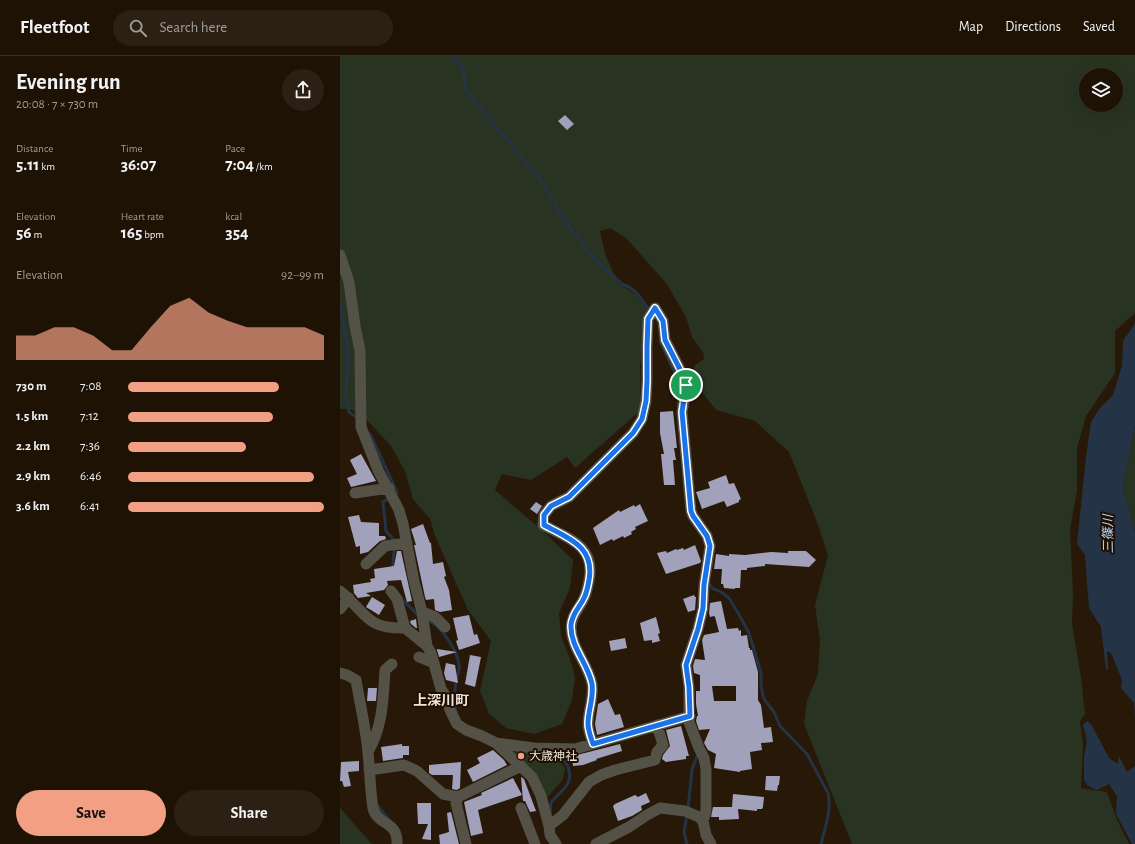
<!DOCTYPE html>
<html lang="en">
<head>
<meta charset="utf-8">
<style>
	body { margin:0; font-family:"Alegreya Sans","Noto Sans JP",sans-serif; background:#2b2013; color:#f1f3f6; height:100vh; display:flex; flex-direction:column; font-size:15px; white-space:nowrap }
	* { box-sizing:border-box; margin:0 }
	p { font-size:13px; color:#a19e9a }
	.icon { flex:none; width:22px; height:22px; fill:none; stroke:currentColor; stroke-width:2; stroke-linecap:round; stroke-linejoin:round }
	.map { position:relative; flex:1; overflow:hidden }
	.details { display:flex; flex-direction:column; background:#1e1205; width:340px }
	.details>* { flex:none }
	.tools { position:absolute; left:739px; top:12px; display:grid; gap:8px }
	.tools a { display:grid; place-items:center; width:44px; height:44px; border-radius:50%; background:#1e1205; box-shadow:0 4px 16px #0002,0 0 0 1px #3c3227; font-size:20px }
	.pin { position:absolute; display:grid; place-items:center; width:34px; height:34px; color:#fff; margin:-17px; border:2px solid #fff; border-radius:50%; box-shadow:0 1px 4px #0007 }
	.round { display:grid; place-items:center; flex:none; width:42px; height:42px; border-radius:21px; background:#2b2013 }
	.head { display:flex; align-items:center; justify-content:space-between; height:68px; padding:0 16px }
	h1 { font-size:22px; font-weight:700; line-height:30px }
	.stats { display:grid; grid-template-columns:repeat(3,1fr); gap:6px; height:68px; padding:4px 16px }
	.stats div { display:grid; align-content:center }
	.stats b { font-size:17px; font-weight:700 }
	.stats small { font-size:11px; font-weight:400 }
	.stats p { font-size:11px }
	.chart { height:112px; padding:8px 16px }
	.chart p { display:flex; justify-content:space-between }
	.chart svg { width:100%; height:72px; margin-top:4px; fill:#f39f84; opacity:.7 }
	.primary-button { display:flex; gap:8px; margin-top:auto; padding:8px 16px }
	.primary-button a { flex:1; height:46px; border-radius:24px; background:#f39f84; color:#111; font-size:16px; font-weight:700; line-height:46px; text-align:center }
	.primary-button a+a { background:#2b2013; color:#f1f3f6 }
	ul { padding:0 16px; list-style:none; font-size:13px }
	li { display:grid; grid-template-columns:64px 48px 1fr; align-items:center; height:30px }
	li i { height:10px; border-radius:5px; background:#f39f84 }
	header { display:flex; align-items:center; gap:24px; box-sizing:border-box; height:56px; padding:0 20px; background:#1e1205; border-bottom:1px solid #3c3227 }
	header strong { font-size:19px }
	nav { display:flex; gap:22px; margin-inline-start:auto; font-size:14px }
	.search { width:280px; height:36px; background:#2b2013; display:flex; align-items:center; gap:10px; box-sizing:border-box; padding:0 14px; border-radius:22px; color:#a19e9a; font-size:15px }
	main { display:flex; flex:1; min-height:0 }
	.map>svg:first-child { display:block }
	.green { fill:#293322; fill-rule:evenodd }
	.water { fill:#243346 }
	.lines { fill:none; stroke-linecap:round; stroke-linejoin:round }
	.stream { stroke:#243346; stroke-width:3 }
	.building { fill:#a1a1bb; fill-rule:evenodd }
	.minor { stroke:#545147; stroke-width:11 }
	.route-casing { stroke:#fff; stroke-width:8 }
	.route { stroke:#1a73e8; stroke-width:5 }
	.poi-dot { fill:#f39f84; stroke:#1e0f01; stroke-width:1.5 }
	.labels { text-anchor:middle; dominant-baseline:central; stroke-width:4; stroke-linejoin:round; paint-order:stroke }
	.poi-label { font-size:12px; fill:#efe4da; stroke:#1e0f01; text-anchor:start }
	.water-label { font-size:13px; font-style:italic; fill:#bdd7fa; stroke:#1e0f01 }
	.quarter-label { font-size:14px; font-weight:bold; fill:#efe4da; stroke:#1e0f01 }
</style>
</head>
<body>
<header>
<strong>Fleetfoot</strong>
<div class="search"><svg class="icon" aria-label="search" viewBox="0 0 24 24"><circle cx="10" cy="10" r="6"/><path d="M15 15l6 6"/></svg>Search here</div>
<nav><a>Map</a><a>Directions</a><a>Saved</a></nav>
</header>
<main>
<section class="details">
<div class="head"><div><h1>Evening run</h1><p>20:08 · 7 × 730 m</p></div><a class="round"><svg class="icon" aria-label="share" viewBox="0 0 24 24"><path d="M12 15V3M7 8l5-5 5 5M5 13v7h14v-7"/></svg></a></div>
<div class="stats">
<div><p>Distance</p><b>5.11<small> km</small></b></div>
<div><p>Time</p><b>36:07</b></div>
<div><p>Pace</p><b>7:04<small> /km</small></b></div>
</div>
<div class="stats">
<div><p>Elevation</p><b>56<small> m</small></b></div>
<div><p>Heart rate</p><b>165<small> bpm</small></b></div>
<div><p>kcal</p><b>354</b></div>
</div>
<div class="chart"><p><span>Elevation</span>92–99 m</p>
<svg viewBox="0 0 160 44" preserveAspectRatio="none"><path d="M0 44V29L10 29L20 24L30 24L40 29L50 38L60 38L70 24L80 11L90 6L100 15L110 20L120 24L130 24L140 24L150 24L160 29V44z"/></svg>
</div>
<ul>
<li><b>730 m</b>7:08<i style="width:77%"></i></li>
<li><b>1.5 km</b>7:12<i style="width:74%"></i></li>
<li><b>2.2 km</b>7:36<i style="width:60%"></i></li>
<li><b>2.9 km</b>6:46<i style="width:95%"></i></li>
<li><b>3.6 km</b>6:41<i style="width:100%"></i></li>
</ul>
<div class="primary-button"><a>Save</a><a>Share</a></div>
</section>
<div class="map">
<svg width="795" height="788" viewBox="0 0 795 788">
	<rect width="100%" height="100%" fill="#281807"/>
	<path class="green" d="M 0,0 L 795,0 L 795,257 L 775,275 L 775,317 L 746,360 L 737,392 L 737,434 L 730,474 L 733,537 L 732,568 L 741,621 L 745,658 L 740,665 L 743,689 L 741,732 L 767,736 L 777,764 L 789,788 L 512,788 L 464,668 L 467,645 L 478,618 L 480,584 L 475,549 L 488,499 L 477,466 L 449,396 L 415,365 L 376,354 L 354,326 L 354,310 L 364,303 L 363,296 L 352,281 L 346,261 L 327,228 L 286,182 L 270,172 L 260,175 L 265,198 L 278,227 L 295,238 L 308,255 L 300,310 L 301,354 L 235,412 L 227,401 L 191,424 L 162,418 L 155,434 L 205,477 L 233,504 L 230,532 L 219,557 L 221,580 L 231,605 L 235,622 L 232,644 L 222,668 L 194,678 L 166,672 L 149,658 L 140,635 L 151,585 L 128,554 L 95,480 L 90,463 L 73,443 L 65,415 L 51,390 L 25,362 L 10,353 L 0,353 ZM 746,19 L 776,19 L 776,49 L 746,49 Z
		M 795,369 L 795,476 L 783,431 Z
		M 173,692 L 213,695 L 225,712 L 223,723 L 206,743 L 175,700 Z
		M 0,752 L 32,788 L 0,788 Z"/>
	<path class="water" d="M 795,267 L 795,369 L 783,431 L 795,476 L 795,662 L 794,647 L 781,632 L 782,624 L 771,597 L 767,595 L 768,613 L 766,614 L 761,571 L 749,552 L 745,499 L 737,488 L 746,401 L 751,366 L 759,353 L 773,339 L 782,310 L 783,285 Z
		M 747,665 L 751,668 L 769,702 L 778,708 L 779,700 L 787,716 L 795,710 L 795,788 L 792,788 L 776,758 L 777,740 L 769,728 L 757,734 L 747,729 L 744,724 L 744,701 L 747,685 L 743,669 Z"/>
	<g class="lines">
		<path class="stream" d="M 112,0 L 123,12 L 126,35 L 199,122 L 230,172 L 254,202 L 282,228 C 297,233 301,244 310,255
			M 0,250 L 8,292 L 6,343 L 9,356 L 19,363
			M 320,285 L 337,322 L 340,331 L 338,349
			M 30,378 L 57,436 L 54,439
			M 49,442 L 43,446 L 46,475 L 55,485
			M 53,513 L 53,503 L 55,491
			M 368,526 L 372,532 L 381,536 L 389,542 L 401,562 L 409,577 L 421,617 L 421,631 L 424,643 L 434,656 L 440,670 L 467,698 L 488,737 C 492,755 485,771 481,788
			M 61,542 L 78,559
			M 87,565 C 100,567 118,596 119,609 C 120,613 118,618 117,621 C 115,633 113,644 116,656
			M 38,750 L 49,764
			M 209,757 L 210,757 C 211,754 210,750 211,747 C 213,743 219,738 222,735 C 236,722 229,708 218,696
			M 347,788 L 344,776 L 348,753 L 352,713 L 358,698"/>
	</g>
	<path class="building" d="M 225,59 L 234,68 L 227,74 L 218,65 Z
		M 333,355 L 337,392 L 334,392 L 336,404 L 333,404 L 335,429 L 324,429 L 321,398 L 324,398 L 320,377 L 320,356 Z
		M 21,398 L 36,425 L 11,431 L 7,422 L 17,418 L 10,404 Z
		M 386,419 L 389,428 L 394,427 L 401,443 L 399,444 L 399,446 L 387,451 L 384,445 L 362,453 L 356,436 L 370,432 L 368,426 Z
		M 196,446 L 202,450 L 197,458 L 190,453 Z
		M 300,448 L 308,465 L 295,471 L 296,473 L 291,476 L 292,478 L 284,482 L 283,480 L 273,485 L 272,483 L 260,489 L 253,472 L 279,454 L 280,456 L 294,449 L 295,451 Z
		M 19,459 L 21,466 L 39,467 L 39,480 L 45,480 L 46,483 L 40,485 L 28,496 L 20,498 L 20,490 L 16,491 L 8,461 Z
		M 83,468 L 90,487 L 91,487 L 93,508 L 103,506 L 106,520 L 104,521 L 109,534 L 112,554 L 100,556 L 95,554 L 94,543 L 86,544 L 85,541 L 74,489 L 76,489 L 71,473 Z
		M 355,489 L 361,505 L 360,507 L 326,518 L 317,497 L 326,495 L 327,497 L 336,493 L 337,494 L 343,492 L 344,494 Z
		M 57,495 L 61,495 L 72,545 L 67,546 L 61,524 L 47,525 L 48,529 L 44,534 L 26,537 L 31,540 L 18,542 L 14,537 L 13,529 L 31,526 L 30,523 L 35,522 L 34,513 L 54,510 Z
		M 448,495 L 466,495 L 476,504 L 469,511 L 425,508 L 425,510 L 407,512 L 407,514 L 401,514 L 400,532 L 395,532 L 395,533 L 384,532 L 383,528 L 381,528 L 382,513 L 374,513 L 376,498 L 389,500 L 389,498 L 405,499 L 431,496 L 448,497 Z
		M 354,539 L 355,541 L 356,541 L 355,554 L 348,556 L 343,543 Z
		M 32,541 L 45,549 L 39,559 L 26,551 Z
		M 381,545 L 387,573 L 398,572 L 399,575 L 401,574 L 401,580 L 407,579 L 409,592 L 410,592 L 410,594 L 412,594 L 418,616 L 418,644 L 421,649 L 424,672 L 431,671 L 433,686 L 421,687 L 422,694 L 410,696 L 412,713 L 400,715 L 400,716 L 374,712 L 376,698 L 368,694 L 364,687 L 370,673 L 359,674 L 356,665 L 357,660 L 358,660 L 356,648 L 356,635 L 360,635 L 360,619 L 354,617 L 353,610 L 355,603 L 365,604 L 362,584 L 364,579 L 379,576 L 375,561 L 374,560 L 370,561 L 369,557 L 370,547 ZM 372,630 L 396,630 L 396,645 L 374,645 Z
		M 129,559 L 134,579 L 137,578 L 140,587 L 119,594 L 116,585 L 118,584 L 113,562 Z
		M 316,561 L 320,577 L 318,578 L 320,585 L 312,587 L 312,584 L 304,585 L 300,567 Z
		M 76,563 L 77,572 L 76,572 L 71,568 L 70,565 Z
		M 285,582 L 287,592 L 271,595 L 269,585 Z
		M 97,594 L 97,593 L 117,596 L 99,601 Z
		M 130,599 L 141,601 L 135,631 L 125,628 Z
		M 106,607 L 115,609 L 118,627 L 106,624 L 104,617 Z
		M 28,632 L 37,632 L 36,645 L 27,645 Z
		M 268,643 L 275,659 L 280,658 L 284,671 L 257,679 L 255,668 L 258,648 Z
		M 341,670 L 349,700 L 346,700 L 346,703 L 326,706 L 322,703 L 323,699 L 330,690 L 326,674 Z
		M 62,688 L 62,690 L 69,690 L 69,699 L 63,699 L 63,702 L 43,705 L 41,691 Z
		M 280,688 L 282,695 L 256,703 L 257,704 L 243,709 L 233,710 L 232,702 L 234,702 L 233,700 Z
		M 153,694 L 164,704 L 167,709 L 133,726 L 127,714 L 140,707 L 137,702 Z
		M 19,705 L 19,715 L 8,716 L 11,730 L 4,731 L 2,725 L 0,725 L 1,706 Z
		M 121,706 L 120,732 L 117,734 L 112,733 L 113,719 L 92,719 L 89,717 L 89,709 Z
		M 426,720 L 440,720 L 439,729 L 438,729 L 437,735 L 425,734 Z
		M 181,721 L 184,723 L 196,755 L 190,756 L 185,745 L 183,745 Z
		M 173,722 L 182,739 L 138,754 L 143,777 L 131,780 L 124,746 L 142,739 L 141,737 Z
		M 306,737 L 310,746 L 301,750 L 302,754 L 292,760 L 278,765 L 273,750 L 275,748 L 295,739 L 298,741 Z
		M 393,738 L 424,741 L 423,751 L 422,753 L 417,753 L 417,755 L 398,753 L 399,763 L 379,764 L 379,761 L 371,761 L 373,751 L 392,751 Z
		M 77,747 L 91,747 L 91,784 L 82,783 L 88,768 L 78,768 Z
		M 111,756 L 119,788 L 100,788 L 99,779 L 109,776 L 107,757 Z"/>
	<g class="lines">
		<path class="minor" d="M 0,199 L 9,226 L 15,270 L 20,295 L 21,371 L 38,414 L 59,454 L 63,468 L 74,525 L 82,556 L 87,590 L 91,597 L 101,633 L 106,641 L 110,654 L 117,668 L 126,674 L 142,680 L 156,687 L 192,721 L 201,740 L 209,770 L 210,779 L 216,788
			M 15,437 L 49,432
			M 26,508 L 45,490 L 67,487
			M 0,535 C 27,557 25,573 65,572 L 87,590
			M 51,535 L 57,543 L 65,572
			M 0,553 L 9,542
			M 82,556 L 95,561 L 105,571
			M 79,601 L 94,607
			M 0,617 L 7,619 L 16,624 C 20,648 26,673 28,697 C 30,715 30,734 33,752 C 37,770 58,764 57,788
			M 156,687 L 194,692 L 235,693 L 350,660
			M 253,688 C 251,682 248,674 248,668 C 248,654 254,642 252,628 C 248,608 232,593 231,572 C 231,559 240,552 244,542 C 247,536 248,530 249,524 C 256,490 228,482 203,469 L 204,459 L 211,450 L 229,441 L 293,377 L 302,363 L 306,345 L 307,325 L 307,291 L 308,263 L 315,252 L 323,265 L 325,284 L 346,325 L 347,329 L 342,356 L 351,455 L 353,460 L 367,480 L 370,490 L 364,529 L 363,552 L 358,573 L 346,609 L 349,631 L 349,666 L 359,692 L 364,702 L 366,713 L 366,755 L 363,765
			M 28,696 C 43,670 43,644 45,614 L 52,608
			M 29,714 L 64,709 L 77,715 L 103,738 L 118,741
			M 181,752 L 195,788
			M 209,770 L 223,759 L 249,726 L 261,719 L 275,714 L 315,704 L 317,696 L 323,689 L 317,669
			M 126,788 L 116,747 L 118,741 L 181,710
			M 256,788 L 289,771 L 307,759 L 320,752 L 345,755 L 359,761 L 363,765 L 366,779 L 371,788"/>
	</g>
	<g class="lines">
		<defs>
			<path id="route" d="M 315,252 L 323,265 L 325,284 L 346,325 L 346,329 L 342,356 L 351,455 L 353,460 L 367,480 L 370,490 L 364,529 L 363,552 L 358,573 L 346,609 L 349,631 L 350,660 L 253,688 C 251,682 248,674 248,668 C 248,654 254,642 252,628 C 248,607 230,591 231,569 C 232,557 240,551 244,542 C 247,536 248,530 249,524 C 255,490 228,482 204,469 L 204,459 L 211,450 L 229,441 L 293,377 L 302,363 L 306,345 L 307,325 L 307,291 L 308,263 Z"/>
		</defs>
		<use href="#route" class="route-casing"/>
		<use href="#route" class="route"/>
	</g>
	<circle class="poi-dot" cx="181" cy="700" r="4"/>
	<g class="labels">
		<g class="poi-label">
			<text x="189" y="700">大歳神社</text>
		</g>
		<g class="water-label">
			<text transform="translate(769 478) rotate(-91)">三篠川</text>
		</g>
		<g class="quarter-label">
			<text x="101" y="645">上深川町</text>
		</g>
	</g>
</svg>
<div class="tools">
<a><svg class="icon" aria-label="layers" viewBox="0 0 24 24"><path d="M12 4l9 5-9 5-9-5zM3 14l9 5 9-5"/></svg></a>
</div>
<div class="pin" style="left:346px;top:329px;background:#1e9e55"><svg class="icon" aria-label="arrive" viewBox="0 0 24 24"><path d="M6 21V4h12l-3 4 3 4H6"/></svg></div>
</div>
</main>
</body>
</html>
